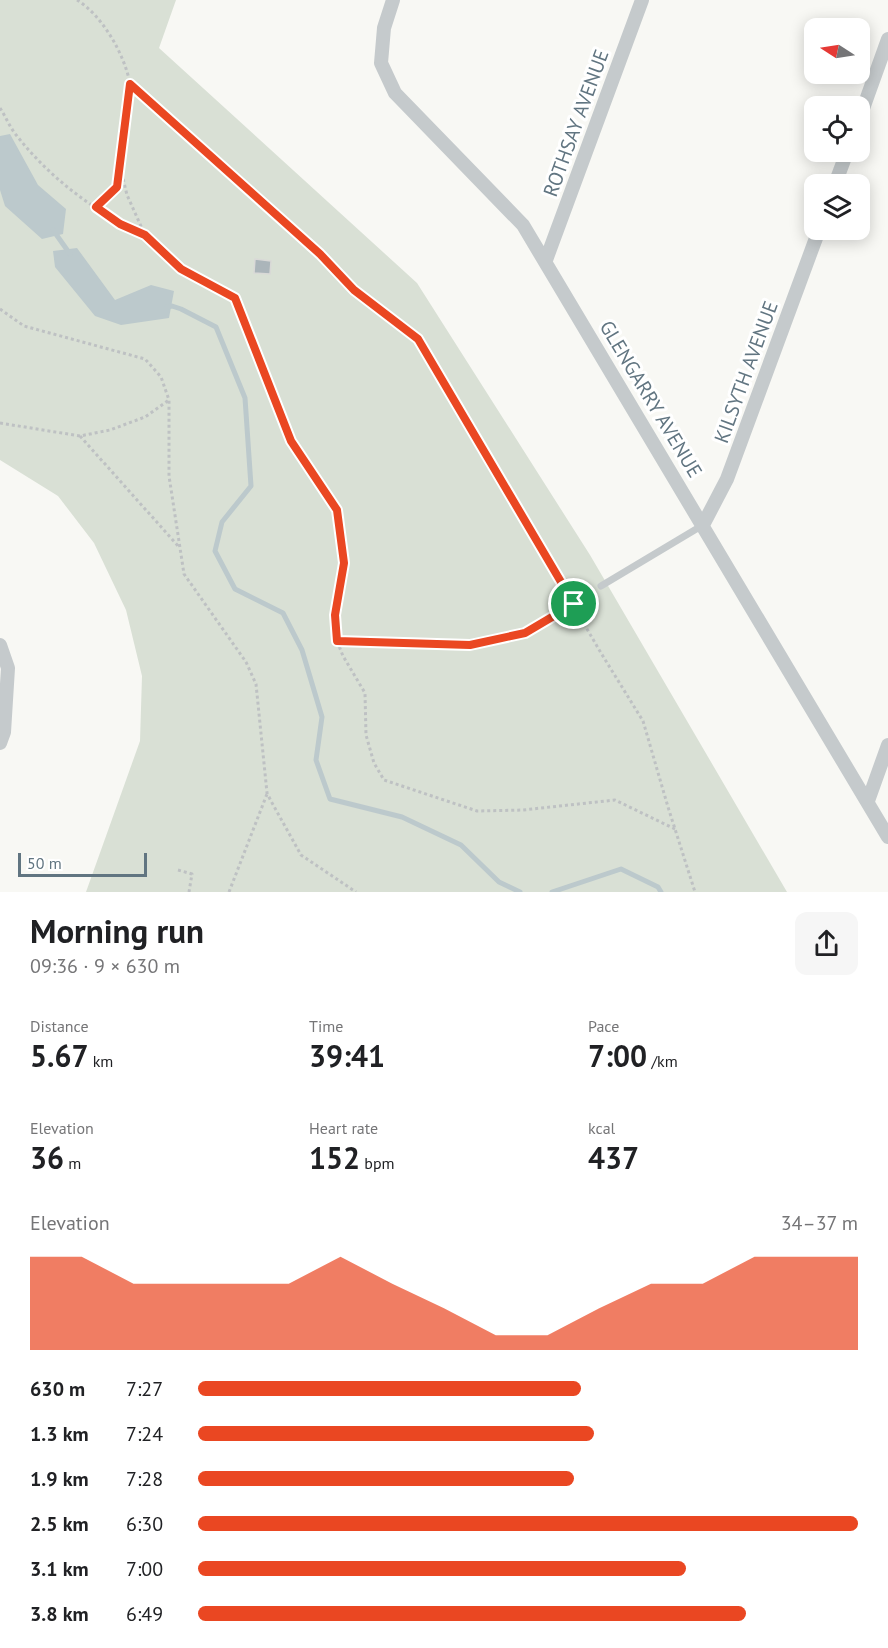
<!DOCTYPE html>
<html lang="en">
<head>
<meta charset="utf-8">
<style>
	body { margin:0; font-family:"PT Sans",sans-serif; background:#f6f6f6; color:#202124; height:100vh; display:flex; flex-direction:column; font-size:22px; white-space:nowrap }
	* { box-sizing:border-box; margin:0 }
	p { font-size:20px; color:#757577 }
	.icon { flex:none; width:33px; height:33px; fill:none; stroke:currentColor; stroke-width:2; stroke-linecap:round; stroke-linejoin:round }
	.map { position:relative; height:892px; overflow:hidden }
	.side { display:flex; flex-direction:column; background:#fff; flex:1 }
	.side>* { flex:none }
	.needle { width:39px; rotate:282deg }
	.tools { position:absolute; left:804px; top:18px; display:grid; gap:12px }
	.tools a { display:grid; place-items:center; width:66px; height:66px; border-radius:12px; background:#fff; box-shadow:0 3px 15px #0003; font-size:30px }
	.scale { position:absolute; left:18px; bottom:15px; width:129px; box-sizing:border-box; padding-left:6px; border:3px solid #617581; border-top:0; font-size:16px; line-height:21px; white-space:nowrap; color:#617581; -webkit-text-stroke:4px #fff; paint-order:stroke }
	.pin { position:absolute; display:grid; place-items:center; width:51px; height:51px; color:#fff; margin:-26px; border:3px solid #fff; border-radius:50%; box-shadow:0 2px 6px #0007 }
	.round { display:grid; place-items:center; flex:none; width:63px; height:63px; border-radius:12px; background:#f6f6f6 }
	.summary { display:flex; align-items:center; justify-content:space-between; height:102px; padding:0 30px }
	h1 { font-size:33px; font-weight:700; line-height:45px }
	.stats { display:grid; grid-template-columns:repeat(3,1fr); gap:9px; height:102px; padding:6px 30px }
	.stats div { display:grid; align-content:center }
	.stats b { font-size:30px; font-weight:700 }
	.stats small { font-size:16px; font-weight:400 }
	.stats p { font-size:16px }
	.chart { height:168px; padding:12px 30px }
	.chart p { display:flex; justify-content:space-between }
	.chart svg { width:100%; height:108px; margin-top:6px; fill:#ea4722; opacity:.7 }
	ul { padding:0 30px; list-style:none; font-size:20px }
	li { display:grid; grid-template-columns:96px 72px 1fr; align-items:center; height:45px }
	li i { height:15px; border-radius:8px; background:#ea4722 }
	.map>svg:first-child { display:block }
	.green { fill:#d9e0d5 }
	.water { fill:#bcc9cc }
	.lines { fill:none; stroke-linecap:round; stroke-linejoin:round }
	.stream { stroke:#bcc9cc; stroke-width:5 }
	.building { fill:#abb5ba; stroke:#d9d9d7; stroke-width:1.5 }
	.path { stroke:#bec1c3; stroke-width:3; stroke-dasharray:3 3; stroke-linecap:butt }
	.lane { stroke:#c5cacc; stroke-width:7 }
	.street { stroke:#c5cacc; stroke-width:14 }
	.route-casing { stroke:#fff; stroke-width:12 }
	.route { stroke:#ea4722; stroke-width:8 }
	.labels { text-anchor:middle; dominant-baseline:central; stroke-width:6; stroke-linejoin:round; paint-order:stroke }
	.street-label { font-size:20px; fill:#617581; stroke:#fff }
</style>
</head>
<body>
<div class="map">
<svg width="888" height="892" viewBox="0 0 888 892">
	<rect width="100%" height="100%" fill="#f8f8f4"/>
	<path class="green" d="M 0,0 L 176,0 L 159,48 L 417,283 L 590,555 L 787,892 L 86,892 L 140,741 L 142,676 L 126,610 L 94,543 L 58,496 L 0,460 Z"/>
	<path class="water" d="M 10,134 L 38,185 L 66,209 L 63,234 L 42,239 L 5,206 L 0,190 L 0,136 Z
		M 77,248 L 115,300 L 151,285 L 174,291 L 169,318 L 121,325 L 95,316 L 55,267 L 53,251 Z"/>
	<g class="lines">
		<path class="stream" d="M 53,230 L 70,254
			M 167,307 L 172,306 L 181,309 L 216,327 L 245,398 L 251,486 L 222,522 L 215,551 L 235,589 L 283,613 L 302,650 L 322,717 L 316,760 L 330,799 L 402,817 L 461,845 L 499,882 L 520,892
			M 552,892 L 621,869 L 658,887 L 661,892"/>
	</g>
	<path class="building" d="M 255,259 L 271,261 L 270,274 L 254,273 Z"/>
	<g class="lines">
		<path class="path" d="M 77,0 C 102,15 125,55 130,84 L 320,254 L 355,290 L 418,339 L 601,653 L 643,721 L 668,807 L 695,892
			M 130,84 L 120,166 L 127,195 L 145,235 L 181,269 L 235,299 L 290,441 L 337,510 L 344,563 L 335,615 L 337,641 L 343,656 L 365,693 L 366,735 L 374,763 L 384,780 L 477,811 L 523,810 L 615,800 L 675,829
			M 0,108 C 6,117 10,128 17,136 C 51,179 95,212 145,235
			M 96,208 L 117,187 L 120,170
			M 0,309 L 24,326 L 145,359 L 161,377 L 169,400 L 169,476 L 184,574 L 246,662 L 256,684 L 267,793 L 271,801 L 301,855 L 356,892
			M 0,423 L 80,436 L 110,430 L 145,417 L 169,400
			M 80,436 L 179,547
			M 337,641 L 470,645 L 525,632 L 592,592
			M 178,870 L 192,874 L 189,892
			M 229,892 L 267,794"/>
		<path class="lane" d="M 601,586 L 703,525"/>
		<path class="street" d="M 393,0 L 384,28 L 381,63 L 395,93 L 523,225 L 888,837
			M 860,117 L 888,39
			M 835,184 L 847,152
			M 546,260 L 642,0
			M 703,525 L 727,479 L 819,230
			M 0,645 L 8,668 L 4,732 L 0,743
			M 868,801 L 888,745"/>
	</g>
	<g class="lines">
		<defs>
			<path id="route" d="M 130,84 L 320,254 L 354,290 L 418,339 L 574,604 L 525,633 L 470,645 L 337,641 L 335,615 L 344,563 L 337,510 L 291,441 L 235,298 L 181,269 L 145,235 L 120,224 L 96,207 L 117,187 Z"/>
		</defs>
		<use href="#route" class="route-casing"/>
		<use href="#route" class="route"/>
	</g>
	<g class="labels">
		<g class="street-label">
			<text transform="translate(576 123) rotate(-70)">ROTHSAY AVENUE</text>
			<text transform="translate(746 372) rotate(-70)">KILSYTH AVENUE</text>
			<text transform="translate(651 399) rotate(59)">GLENGARRY AVENUE</text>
		</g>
	</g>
</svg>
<div class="tools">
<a><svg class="needle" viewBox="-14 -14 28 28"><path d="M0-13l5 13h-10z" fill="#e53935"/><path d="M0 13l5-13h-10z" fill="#757577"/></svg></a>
<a><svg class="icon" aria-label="locate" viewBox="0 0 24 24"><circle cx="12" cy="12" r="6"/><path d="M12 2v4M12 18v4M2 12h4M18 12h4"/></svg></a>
<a><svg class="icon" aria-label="layers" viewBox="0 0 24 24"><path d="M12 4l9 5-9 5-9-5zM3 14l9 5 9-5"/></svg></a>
</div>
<div class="scale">50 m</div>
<div class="pin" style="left:574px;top:604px;background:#1e9e55"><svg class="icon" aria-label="arrive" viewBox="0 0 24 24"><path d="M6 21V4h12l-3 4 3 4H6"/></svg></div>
</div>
<section class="side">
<div class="summary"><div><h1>Morning run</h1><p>09:36 · 9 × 630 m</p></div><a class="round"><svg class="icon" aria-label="share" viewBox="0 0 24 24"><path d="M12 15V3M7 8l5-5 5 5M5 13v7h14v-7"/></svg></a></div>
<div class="stats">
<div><p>Distance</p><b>5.67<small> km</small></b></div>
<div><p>Time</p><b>39:41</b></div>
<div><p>Pace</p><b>7:00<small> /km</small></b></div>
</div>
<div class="stats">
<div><p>Elevation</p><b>36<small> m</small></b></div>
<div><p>Heart rate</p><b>152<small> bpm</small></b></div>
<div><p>kcal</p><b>437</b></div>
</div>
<div class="chart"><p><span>Elevation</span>34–37 m</p>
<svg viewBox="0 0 160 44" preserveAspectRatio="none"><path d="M0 44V6L10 6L20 17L30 17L40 17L50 17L60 6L70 17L80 27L90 38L100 38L110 27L120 17L130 17L140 6L150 6L160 6V44z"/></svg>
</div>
<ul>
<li><b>630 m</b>7:27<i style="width:58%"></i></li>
<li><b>1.3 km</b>7:24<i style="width:60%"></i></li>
<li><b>1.9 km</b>7:28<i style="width:57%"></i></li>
<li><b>2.5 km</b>6:30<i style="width:100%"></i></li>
<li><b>3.1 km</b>7:00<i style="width:74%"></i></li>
<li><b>3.8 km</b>6:49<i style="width:83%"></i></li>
</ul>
</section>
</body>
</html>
